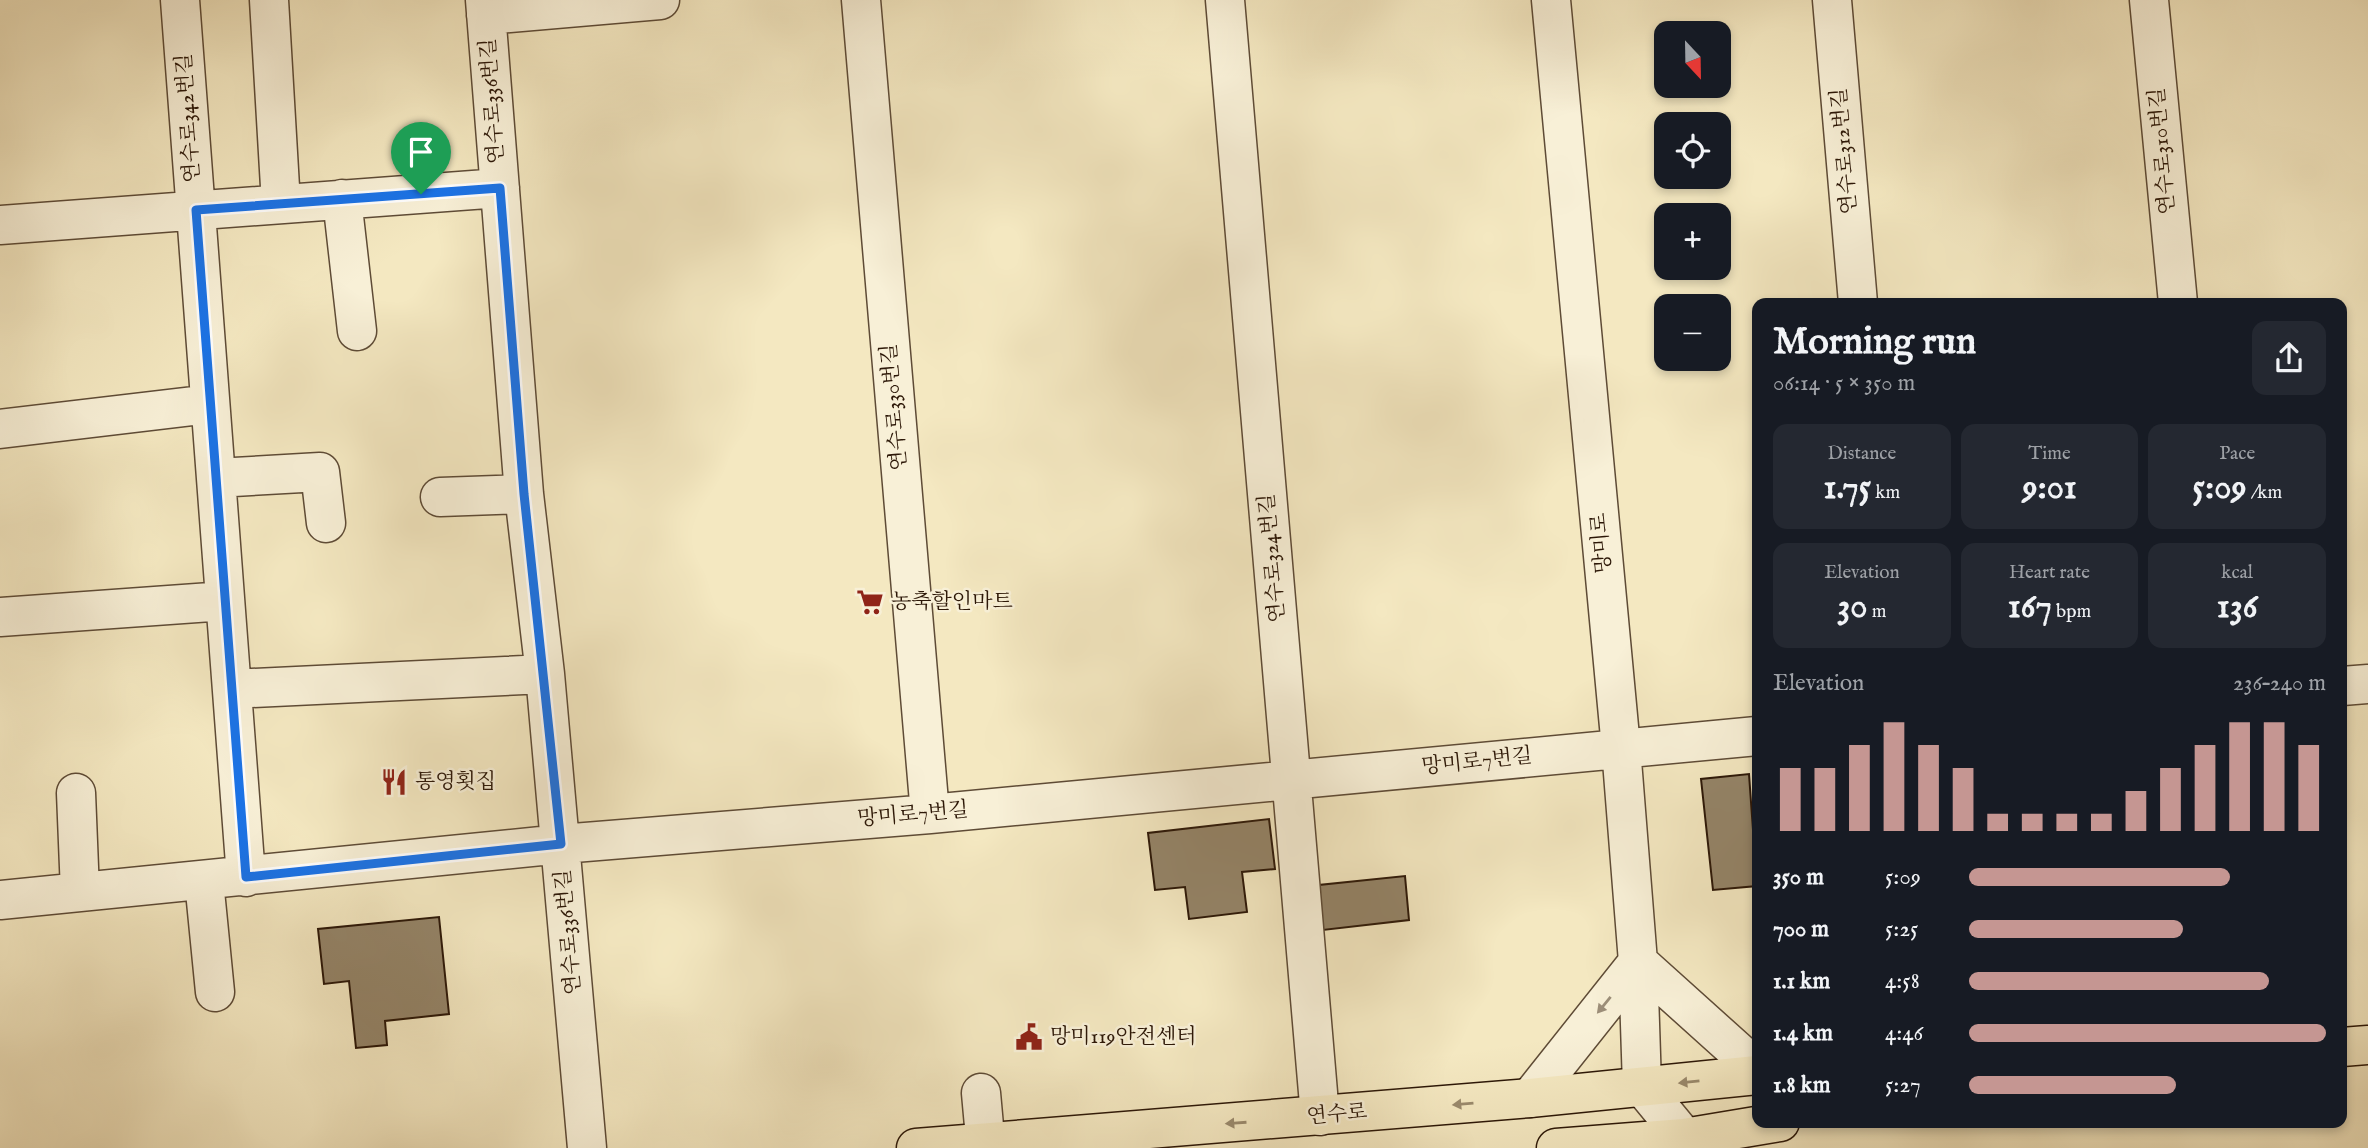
<!DOCTYPE html>
<html lang="en">
<head>
<meta charset="utf-8">
<style>
	body { margin:0; font-family:"IM FELL English","Noto Serif KR",serif; background:#242831; color:#f1f3f6; height:100vh; display:flex; flex-direction:column; font-size:26px; white-space:nowrap }
	* { box-sizing:border-box; margin:0 }
	p { font-size:23px; color:#9ea1a6 }
	.icon { flex:none; width:38px; height:38px; fill:none; stroke:currentColor; stroke-width:2; stroke-linecap:round; stroke-linejoin:round }
	.map { position:relative; flex:1; overflow:hidden }
	.details { position:absolute; left:1752px; top:298px; width:595px; height:830px; display:flex; flex-direction:column; background:#171b24; border-radius:14px; box-shadow:0 4px 10px #0003 }
	.details>* { flex:none }
	.needle { width:46px; rotate:158deg }
	.tools { position:absolute; left:1654px; top:21px; display:grid; gap:14px }
	.tools a { display:grid; place-items:center; width:77px; height:77px; border-radius:14px; background:#171b24; box-shadow:0 4px 10px #0003; font-size:35px }
	.pin { position:absolute; display:grid; place-items:center; width:60px; height:60px; color:#fff; margin:-72px -30px; border-radius:50% 50% 50% 0; rotate:-45deg; box-shadow:0 0 7px #0007 }
	.pin .icon { rotate:45deg }
	.round { display:grid; place-items:center; flex:none; width:74px; height:74px; border-radius:14px; background:#242831 }
	.overview { display:flex; align-items:center; justify-content:space-between; height:119px; padding:0 21px }
	h1 { font-size:38px; font-weight:700; line-height:52px }
	.stats { display:grid; grid-template-columns:repeat(3,1fr); gap:10px; height:119px; padding:7px 21px }
	.stats div { display:grid; align-content:center; border-radius:14px; background:#242831; text-align:center }
	.stats b { font-size:35px; font-weight:700 }
	.stats small { font-size:19px; font-weight:400 }
	.stats p { font-size:19px }
	.chart { height:196px; padding:14px 21px }
	.chart p { display:flex; justify-content:space-between }
	.chart svg { width:100%; height:126px; margin-top:7px; stroke:#c59692; stroke-width:6 }
	ul { padding:0 21px; list-style:none; font-size:23px }
	li { display:grid; grid-template-columns:112px 84px 1fr; align-items:center; height:52px }
	li i { height:18px; border-radius:9px; background:#c59692 }
	.map>svg:first-child { display:block }
	.building { fill:#948468; stroke:#2c1707; stroke-width:2 }
	.lines { fill:none; stroke-linecap:round; stroke-linejoin:round }
	.minor-casing { stroke:#5e4b36; stroke-width:41 }
	.major-casing { stroke:#2c1707; stroke-width:41 }
	.minor { stroke:#f8f0d7; stroke-width:38 }
	.major { stroke:#f4e8c1; stroke-width:38 }
	.oneway { fill:#9c8e79 }
	.oneway2 { fill:#9a8a6d }
	.route-casing { stroke:#fff; stroke-width:14 }
	.route { stroke:#1a73e8; stroke-width:9 }
	.labels { text-anchor:middle; dominant-baseline:central; stroke-width:5; stroke-linejoin:round; paint-order:stroke }
	.street-label { font-size:21px; fill:#2c1707; stroke:#f8f0d7 }
	.poi-label { font-size:21px; fill:#2c1707; stroke:#f8f0d7; text-anchor:start }
</style>
</head>
<body>
<div class="map">
<svg width="2368" height="1148" viewBox="0 0 2368 1148">
	<rect width="100%" height="100%" fill="#f4e8c1"/>
	<filter id="stains"><feTurbulence type="fractalNoise" baseFrequency=".00286" numOctaves="4"/><feColorMatrix values="0 0 0 0 .2 0 0 0 0 .09 0 0 0 0 .02 0 0 0 .5 -.17"/></filter>
	<radialGradient id="worn" r=".72"><stop offset=".6" stop-color="#630" stop-opacity="0"/><stop offset="1" stop-color="#630" stop-opacity=".3"/></radialGradient>
	<path class="building" d="M 1749,774 L 1757,886 L 1713,890 L 1701,779 Z
		M 1269,819 L 1275,869 L 1242,872 L 1247,912 L 1189,919 L 1185,887 L 1155,890 L 1148,833 Z
		M 1405,876 L 1409,920 L 1323,930 L 1319,885 Z
		M 439,917 L 449,1014 L 385,1021 L 387,1045 L 356,1048 L 349,981 L 324,984 L 318,929 Z"/>
	<g class="lines">
		<defs>
			<path id="minor" d="M 180,0 L 246,877
				M 269,0 L 281,204
				M 485,0 L 524,494 L 545,674 L 587,1148
				M 861,0 L 930,814
				M 1225,0 L 1320,1116
				M 1551,0 L 1621,748 L 1638,962 L 1642,1086 L 1693,1148
				M 1832,0 L 1858,303
				M 2149,0 L 2178,303
				M 486,15 L 660,0
				M 342,199 L 357,331
				M 0,225 L 500,188
				M 0,429 L 210,404
				M 216,478 L 320,472 L 326,523
				M 440,497 L 524,494
				M 0,617 L 225,601
				M 2342,686 L 2368,684
				M 232,689 L 545,674
				M 76,793 L 80,892
				M 204,881 L 215,992
				M 0,900 L 561,844 L 930,814 L 1757,736
				M 981,1093 L 986,1148
				M 1530,1098 L 1638,962 L 1757,1069"/>
			<path id="major" d="M 2342,1047 L 2368,1045
				M 916,1148 L 1530,1098 L 1757,1075
				M 1556,1148 L 1684,1138 L 1780,1122"/>
		</defs>
		<use href="#minor" class="minor-casing"/>
		<use href="#major" class="major-casing"/>
		<use href="#minor" class="minor"/>
		<use href="#major" class="major"/>
	</g>
	<defs><path id="oneway-solid" d="M-6-.8H1V-3.2L6.5 0L1 3.2V.8H-6Z" transform="scale(1.75)"/></defs>
	<use class="oneway" href="#oneway-solid" transform="translate(1604 1005) rotate(129)"/>
	<g class="oneway2">
		<use href="#oneway-solid" transform="translate(1689 1082) rotate(174)"/>
		<use href="#oneway-solid" transform="translate(1463 1104) rotate(175)"/>
		<use href="#oneway-solid" transform="translate(1236 1123) rotate(176)"/>
	</g>
	<g class="lines">
		<defs>
			<path id="route" d="M 500,188 L 524,494 L 561,844 L 246,877 L 196,210 Z"/>
		</defs>
		<use href="#route" class="route-casing"/>
		<use href="#route" class="route"/>
	</g>
	<defs>
		<symbol id="supermarket-bare" viewBox="-9 -9 18 18"><path d="M-6-5.5h2.5l.6 2H6L4.5 2H-2.5L-4.4-4H-6ZM-1.5 3.2a1.3 1.3 0 1 0 .1 0ZM3 3.2a1.3 1.3 0 1 0 .1 0Z" fill="#8f2418" stroke="#f8f0d7" stroke-width="2.5" paint-order="stroke"/></symbol>
		<symbol id="restaurant-bare" viewBox="-9 -9 18 18"><path d="M-5-6h1v4h1v-4h1v4h1v-4h1v5L-1.5 .5V6h-2V.5L-5-1ZM5-6V6H3V1.5H1.5Q1.5-4 5-6Z" fill="#8f2418" stroke="#f8f0d7" stroke-width="2.5" paint-order="stroke"/></symbol>
		<symbol id="civic-bare" viewBox="-9 -9 18 18"><path d="M-.6-6.5H3V-4.5H.6V-3L4-1V1h2V6H-6V1h2V-1L-.6-3ZM-1.2 2.5V6h2.4V2.5Z" fill="#8f2418" stroke="#f8f0d7" stroke-width="2.5" paint-order="stroke"/></symbol>
	</defs>
	<g fill-rule="evenodd">
		<use href="#supermarket-bare" x="851" y="583" width="38" height="38"/>
		<use href="#restaurant-bare" x="375" y="763" width="38" height="38"/>
		<use href="#civic-bare" x="1010" y="1018" width="38" height="38"/>
	</g>
	<g class="labels">
		<g class="street-label">
			<text transform="translate(493 101) rotate(-94)">연수로336번길</text>
			<text transform="translate(189 118) rotate(-94)">연수로342번길</text>
			<text transform="translate(1845 151) rotate(-95)">연수로312번길</text>
			<text transform="translate(2163 151) rotate(-95)">연수로310번길</text>
			<text transform="translate(895 407) rotate(-95)">연수로330번길</text>
			<text transform="translate(1602 543) rotate(-95)">망미로</text>
			<text transform="translate(1273 558) rotate(-95)">연수로324번길</text>
			<text transform="translate(1477 762) rotate(-6)">망미로7번길</text>
			<text transform="translate(913 815) rotate(-5)">망미로7번길</text>
			<text transform="translate(569 932) rotate(-95)">연수로336번길</text>
			<text transform="translate(1337 1115) rotate(-5)">연수로</text>
		</g>
		<g class="poi-label">
			<text x="891" y="602">농축할인마트</text>
			<text x="415" y="782">통영횟집</text>
			<text x="1050" y="1037">망미119안전센터</text>
		</g>
	</g>
	<rect width="100%" height="100%" filter="url(#stains)"/>
	<rect width="100%" height="100%" fill="url(#worn)"/>
</svg>
<div class="tools">
<a><svg class="needle" viewBox="-14 -14 28 28"><path d="M0-13l5 13h-10z" fill="#e53935"/><path d="M0 13l5-13h-10z" fill="#9ea1a6"/></svg></a>
<a><svg class="icon" aria-label="locate" viewBox="0 0 24 24"><circle cx="12" cy="12" r="6"/><path d="M12 2v4M12 18v4M2 12h4M18 12h4"/></svg></a>
<a>+</a>
<a>−</a>
</div>
<div class="pin" style="left:421px;top:194px;background:#1e9e55"><svg class="icon" aria-label="arrive" viewBox="0 0 24 24"><path d="M6 21V4h12l-3 4 3 4H6"/></svg></div>
<section class="details">
<div class="overview"><div><h1>Morning run</h1><p>06:14 · 5 × 350 m</p></div><a class="round"><svg class="icon" aria-label="share" viewBox="0 0 24 24"><path d="M12 15V3M7 8l5-5 5 5M5 13v7h14v-7"/></svg></a></div>
<div class="stats">
<div><p>Distance</p><b>1.75<small> km</small></b></div>
<div><p>Time</p><b>9:01</b></div>
<div><p>Pace</p><b>5:09<small> /km</small></b></div>
</div>
<div class="stats">
<div><p>Elevation</p><b>30<small> m</small></b></div>
<div><p>Heart rate</p><b>167<small> bpm</small></b></div>
<div><p>kcal</p><b>136</b></div>
</div>
<div class="chart"><p><span>Elevation</span>236–240 m</p>
<svg viewBox="0 0 160 44" preserveAspectRatio="none"><path d="M5 44V22M15 44V22M25 44V14M35 44V6M45 44V14M55 44V22M65 44V38M75 44V38M85 44V38M95 44V38M105 44V30M115 44V22M125 44V14M135 44V6M145 44V6M155 44V14"/></svg>
</div>
<ul>
<li><b>350 m</b>5:09<i style="width:73%"></i></li>
<li><b>700 m</b>5:25<i style="width:60%"></i></li>
<li><b>1.1 km</b>4:58<i style="width:84%"></i></li>
<li><b>1.4 km</b>4:46<i style="width:100%"></i></li>
<li><b>1.8 km</b>5:27<i style="width:58%"></i></li>
</ul>
</section>
</div>
</body>
</html>
